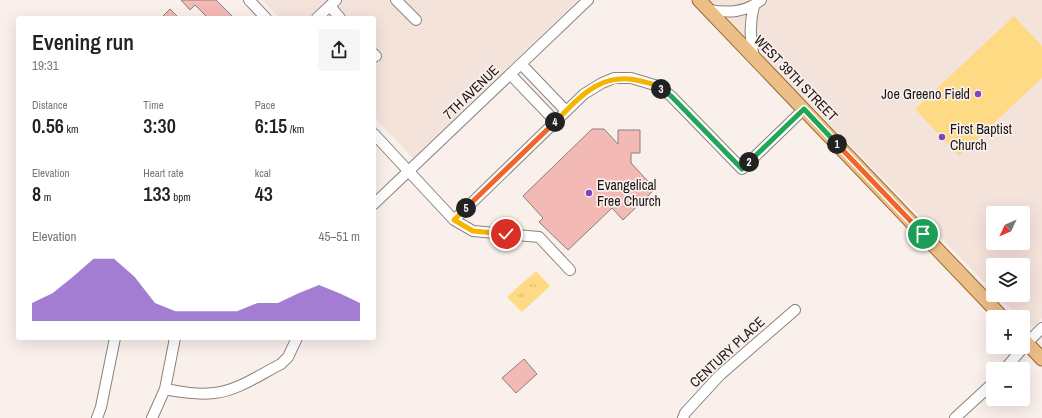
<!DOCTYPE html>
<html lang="en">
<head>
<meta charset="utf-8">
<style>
	body { margin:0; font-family:"Archivo Narrow",sans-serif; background:#f6f6f6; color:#222; height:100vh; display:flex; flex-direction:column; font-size:15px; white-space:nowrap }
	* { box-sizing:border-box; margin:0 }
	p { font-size:13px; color:#767676 }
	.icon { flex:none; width:22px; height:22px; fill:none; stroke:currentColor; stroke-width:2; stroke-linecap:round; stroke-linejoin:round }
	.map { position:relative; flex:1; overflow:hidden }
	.panel { position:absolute; left:16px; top:16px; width:360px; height:324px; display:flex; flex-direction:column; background:#fff; border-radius:4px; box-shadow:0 4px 16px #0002 }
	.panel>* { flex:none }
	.needle { width:26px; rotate:226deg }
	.fabs { position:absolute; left:986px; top:206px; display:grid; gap:8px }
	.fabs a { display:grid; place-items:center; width:44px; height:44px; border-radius:4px; background:#fff; box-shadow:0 4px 16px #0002; font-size:20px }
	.pin { position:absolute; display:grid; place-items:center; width:34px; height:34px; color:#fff; margin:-17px; border:2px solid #fff; border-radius:50%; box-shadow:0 1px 4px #0007 }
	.km { position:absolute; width:20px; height:20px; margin:-10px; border-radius:50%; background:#222; color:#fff; font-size:11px; line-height:20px; text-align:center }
	.round { display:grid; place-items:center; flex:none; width:42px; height:42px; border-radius:4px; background:#f6f6f6 }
	.head { display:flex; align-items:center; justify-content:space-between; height:68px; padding:0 16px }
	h1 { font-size:22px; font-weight:600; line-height:30px }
	.stats { display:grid; grid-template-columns:repeat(3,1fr); gap:6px; height:68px; padding:4px 16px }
	.stats div { display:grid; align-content:center }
	.stats b { font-size:20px; font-weight:600 }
	.stats small { font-size:11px; font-weight:400 }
	.stats p { font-size:11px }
	.chart { height:112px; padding:8px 16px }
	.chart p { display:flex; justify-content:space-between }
	.chart svg { width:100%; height:72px; margin-top:4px; fill:#7d47be; opacity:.7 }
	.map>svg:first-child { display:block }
	.built { fill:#f4e3db; fill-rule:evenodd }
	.park { fill:url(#park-tufts) }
	.pitch { fill:#feda84 }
	.building { fill:#f3b9b4; stroke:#887e7d }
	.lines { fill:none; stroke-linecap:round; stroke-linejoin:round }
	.minor-casing { stroke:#8b827e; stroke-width:12 }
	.major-casing { stroke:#9b682e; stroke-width:15 }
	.minor { stroke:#fff; stroke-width:10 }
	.major { stroke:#ecbf89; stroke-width:13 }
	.split-1-casing { stroke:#fff; stroke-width:8 }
	.split-2-casing { stroke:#fff; stroke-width:8 }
	.split-3-casing { stroke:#fff; stroke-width:8 }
	.split-4-casing { stroke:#fff; stroke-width:8 }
	.split-5-casing { stroke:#fff; stroke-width:8 }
	.split-6-casing { stroke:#fff; stroke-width:8 }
	.split-1 { stroke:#f0652b; stroke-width:5 }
	.split-2 { stroke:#22a559; stroke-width:5 }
	.split-3 { stroke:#22a559; stroke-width:5 }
	.split-4 { stroke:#f5b400; stroke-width:5 }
	.split-5 { stroke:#f0652b; stroke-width:5 }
	.split-6 { stroke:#f5b400; stroke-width:5 }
	.poi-dot { fill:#7d47be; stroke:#f9efeb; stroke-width:1.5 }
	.labels { text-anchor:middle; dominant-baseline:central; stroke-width:3.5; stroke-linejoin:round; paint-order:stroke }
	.street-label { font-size:14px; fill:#1a1715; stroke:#f9efeb }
	.poi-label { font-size:14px; fill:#1a1715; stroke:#f9efeb; text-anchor:start }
</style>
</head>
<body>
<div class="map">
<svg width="1042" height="418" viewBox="0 0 1042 418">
	<defs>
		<pattern id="park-tufts" width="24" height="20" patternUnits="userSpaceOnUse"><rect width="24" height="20" fill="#feda84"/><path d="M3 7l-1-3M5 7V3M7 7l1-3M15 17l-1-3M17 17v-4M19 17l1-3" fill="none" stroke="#d9ba71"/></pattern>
	</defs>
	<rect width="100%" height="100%" fill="#f9efeb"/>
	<path class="built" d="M 262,0 L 578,0 L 413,158 L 374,117 L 374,18 L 280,18 Z
		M 708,0 L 1042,0 L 1042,318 L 1034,326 L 1025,324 L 1023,317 L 1018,317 L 997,295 L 1023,295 L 1023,265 L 993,265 L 993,291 ZM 993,213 L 1023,213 L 1023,243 L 993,243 Z"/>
	<path class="park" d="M 536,271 L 550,286 L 522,312 L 507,297 Z"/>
	<path class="pitch" d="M 1014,16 L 1042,46 L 1042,78 L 959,156 L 915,109 Z"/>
	<path class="building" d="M 181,0 L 216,0 L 234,18 L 208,18 L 195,5 L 190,10 Z
		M 170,9 L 179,18 L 161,18 Z
		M 592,129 L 604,129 L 618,144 L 618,130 L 640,130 L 640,153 L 631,153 L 631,163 L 655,189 L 623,220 L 612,208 L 568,250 L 539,222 L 543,218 L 523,196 Z
		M 524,359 L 537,374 L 516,393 L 502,378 Z"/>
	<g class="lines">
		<defs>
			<path id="minor" d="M 249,0 L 266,18
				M 396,0 L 416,20
				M 330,6 L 340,18
				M 709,10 C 728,13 745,13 761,0
				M 317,18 L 336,0
				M 374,54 L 376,56 L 374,57
				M 754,57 C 750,39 749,24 754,6
				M 521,64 L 566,111
				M 510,74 L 555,121
				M 374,134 L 454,220 L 473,231 L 539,237 L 570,270
				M 374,204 L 588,0
				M 454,220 L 584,94 L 602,83 L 614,78 L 631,78 L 658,86 L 671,96 L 742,169 L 804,109
				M 1005,369 L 1027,343 L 1042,328
				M 165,389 C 181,392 197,395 214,393 C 237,391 261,374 281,364 L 288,357 L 297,338
				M 97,418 L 101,407 L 115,338
				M 152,418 L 165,389 L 175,338
				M 683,418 L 685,413 L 720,375 L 795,310
				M 955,418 L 993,383"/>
			<path id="major" d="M 699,0 L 1002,317
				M 1023,339 L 1042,359"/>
		</defs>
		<use href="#minor" class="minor-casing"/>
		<use href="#major" class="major-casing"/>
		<use href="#minor" class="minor"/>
		<use href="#major" class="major"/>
	</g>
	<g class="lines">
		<defs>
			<path id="split-1" d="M 837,144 L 923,234"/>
			<path id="split-2" d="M 749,162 L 804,109 L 837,144"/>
			<path id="split-3" d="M 661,89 L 671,96 L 742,169 L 749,162"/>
			<path id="split-4" d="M 555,122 C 581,96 601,71 641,81 C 648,83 656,84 661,89"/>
			<path id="split-5" d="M 466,208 L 555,122"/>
			<path id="split-6" d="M 466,208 L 454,220 L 473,231 L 506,234"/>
		</defs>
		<use href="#split-1" class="split-1-casing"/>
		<use href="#split-2" class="split-2-casing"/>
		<use href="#split-3" class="split-3-casing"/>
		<use href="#split-4" class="split-4-casing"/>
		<use href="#split-5" class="split-5-casing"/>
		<use href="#split-6" class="split-6-casing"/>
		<use href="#split-1" class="split-1"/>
		<use href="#split-2" class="split-2"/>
		<use href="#split-3" class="split-3"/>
		<use href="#split-4" class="split-4"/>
		<use href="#split-5" class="split-5"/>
		<use href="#split-6" class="split-6"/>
	</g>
	<g class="poi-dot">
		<circle cx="978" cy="94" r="4"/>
		<circle cx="942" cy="137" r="4"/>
		<circle cx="589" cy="193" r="4"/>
	</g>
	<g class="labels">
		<g class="street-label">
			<text transform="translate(796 78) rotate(46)">WEST 39TH STREET</text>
			<text transform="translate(471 92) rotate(-44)">7TH AVENUE</text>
			<text transform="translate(727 352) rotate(-43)">CENTURY PLACE</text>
		</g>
		<g class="poi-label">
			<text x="970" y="94" text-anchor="end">Joe Greeno Field</text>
			<text x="950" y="129">First Baptist<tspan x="950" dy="16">Church</tspan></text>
			<text x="597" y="185">Evangelical<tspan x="597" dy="16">Free Church</tspan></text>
		</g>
	</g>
</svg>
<div class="fabs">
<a><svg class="needle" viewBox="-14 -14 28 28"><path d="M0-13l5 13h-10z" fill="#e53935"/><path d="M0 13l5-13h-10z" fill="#767676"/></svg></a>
<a><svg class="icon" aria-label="layers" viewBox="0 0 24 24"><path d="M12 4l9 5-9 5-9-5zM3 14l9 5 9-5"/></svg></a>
<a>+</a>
<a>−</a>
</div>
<div class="pin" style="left:923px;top:234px;background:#1e9e55"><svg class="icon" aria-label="arrive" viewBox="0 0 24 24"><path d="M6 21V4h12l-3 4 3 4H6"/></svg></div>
<div class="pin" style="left:506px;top:234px;background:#d93025"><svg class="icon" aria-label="check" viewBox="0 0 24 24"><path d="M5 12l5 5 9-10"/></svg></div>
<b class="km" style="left:837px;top:144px">1</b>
<b class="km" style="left:749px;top:162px">2</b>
<b class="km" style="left:661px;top:89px">3</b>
<b class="km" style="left:555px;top:122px">4</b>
<b class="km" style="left:466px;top:208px">5</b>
<section class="panel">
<div class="head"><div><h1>Evening run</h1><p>19:31</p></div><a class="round"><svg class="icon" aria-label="share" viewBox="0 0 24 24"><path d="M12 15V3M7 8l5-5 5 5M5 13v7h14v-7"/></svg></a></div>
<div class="stats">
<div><p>Distance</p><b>0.56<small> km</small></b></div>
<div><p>Time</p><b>3:30</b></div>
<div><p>Pace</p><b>6:15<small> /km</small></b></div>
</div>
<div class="stats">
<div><p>Elevation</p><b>8<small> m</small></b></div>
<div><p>Heart rate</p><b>133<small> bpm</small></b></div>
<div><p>kcal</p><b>43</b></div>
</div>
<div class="chart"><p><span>Elevation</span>45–51 m</p>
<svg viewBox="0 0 160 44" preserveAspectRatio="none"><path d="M0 44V33L10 27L20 17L30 6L40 6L50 17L60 33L70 38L80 38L90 38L100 38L110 33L120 33L130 27L140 22L150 27L160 33V44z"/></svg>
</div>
</section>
</div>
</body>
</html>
